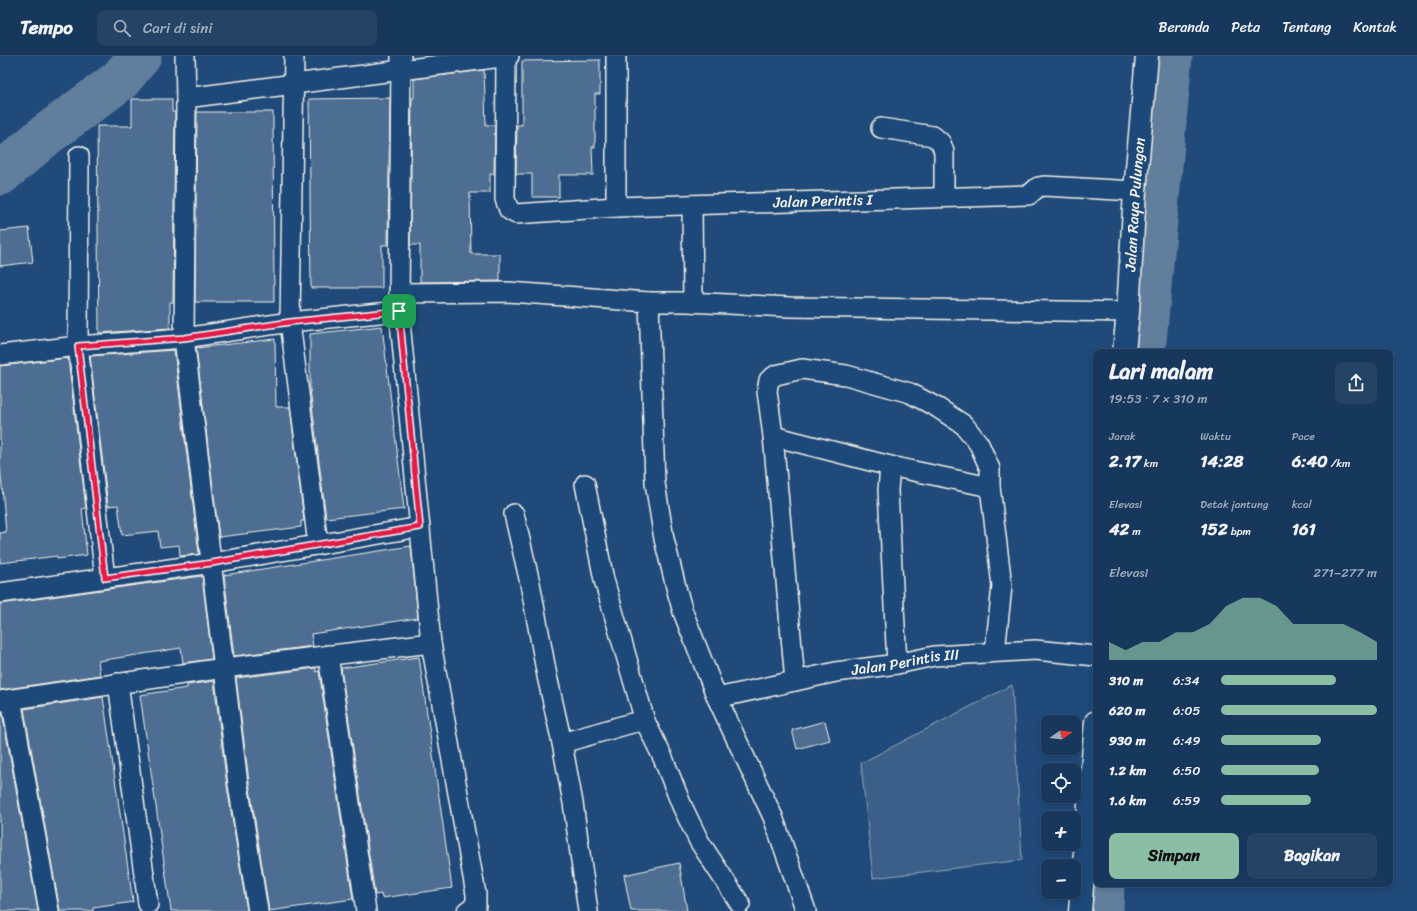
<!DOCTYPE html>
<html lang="id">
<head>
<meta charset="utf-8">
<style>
	body { margin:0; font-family:Sriracha,sans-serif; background:#244365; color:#f1f3f6; height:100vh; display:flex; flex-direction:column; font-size:15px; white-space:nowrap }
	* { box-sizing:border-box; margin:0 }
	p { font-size:13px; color:#9eacbb }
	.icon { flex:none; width:22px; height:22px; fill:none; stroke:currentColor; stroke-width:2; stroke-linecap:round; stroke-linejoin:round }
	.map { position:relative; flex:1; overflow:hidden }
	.side { position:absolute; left:1093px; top:293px; width:300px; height:538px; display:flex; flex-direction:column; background:#17385c; border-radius:8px; box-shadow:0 2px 6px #0003,0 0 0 1px #365272 }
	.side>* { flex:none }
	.needle { width:26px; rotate:76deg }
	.controls { position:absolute; left:1041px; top:659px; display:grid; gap:8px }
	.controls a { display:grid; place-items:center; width:40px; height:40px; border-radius:8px; background:#17385c; box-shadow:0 2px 6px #0003,0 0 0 1px #365272; font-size:20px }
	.pin { position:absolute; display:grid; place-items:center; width:34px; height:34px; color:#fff; margin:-17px; border-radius:8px; box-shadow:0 2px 6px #0006 }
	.round { display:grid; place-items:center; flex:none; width:42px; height:42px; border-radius:8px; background:#244365 }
	.overview { display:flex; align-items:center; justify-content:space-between; height:68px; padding:0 16px }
	h1 { font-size:22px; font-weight:800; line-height:30px }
	.metrics { display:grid; grid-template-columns:repeat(3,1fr); gap:6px; height:68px; padding:4px 16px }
	.metrics div { display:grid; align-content:center }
	.metrics b { font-size:17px; font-weight:800 }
	.metrics small { font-size:11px; font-weight:400 }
	.metrics p { font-size:11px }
	.chart { height:112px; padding:8px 16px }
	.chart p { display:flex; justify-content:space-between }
	.chart svg { width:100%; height:72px; margin-top:4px; fill:#8abfa5; opacity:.7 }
	.cta { display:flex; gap:8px; margin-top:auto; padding:8px 16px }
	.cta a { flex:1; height:46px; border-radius:8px; background:#8abfa5; color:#111; font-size:16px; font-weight:800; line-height:46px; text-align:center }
	.cta a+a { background:#244365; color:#f1f3f6 }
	ul { padding:0 16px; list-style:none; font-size:13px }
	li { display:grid; grid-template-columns:64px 48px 1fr; align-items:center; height:30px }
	li i { height:10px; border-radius:5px; background:#8abfa5 }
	header { display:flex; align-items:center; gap:24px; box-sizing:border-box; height:56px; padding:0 20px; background:#17385c; border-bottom:1px solid #365272 }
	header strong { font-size:19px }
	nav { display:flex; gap:22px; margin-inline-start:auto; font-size:14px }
	.search { width:280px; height:36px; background:#244365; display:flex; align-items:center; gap:10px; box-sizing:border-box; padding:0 14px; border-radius:8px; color:#9eacbb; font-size:15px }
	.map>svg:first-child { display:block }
	.green { fill:#3a5f88; stroke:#97a8b8 }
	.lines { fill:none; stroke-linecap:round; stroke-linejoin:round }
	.river { stroke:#627e9d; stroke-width:43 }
	.building { fill:#4d6e92; stroke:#f4f1e8 }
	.minor-casing { stroke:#f4f1e8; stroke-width:22 }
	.tertiary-casing { stroke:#f4f1e8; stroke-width:25 }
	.minor { stroke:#1f4a7a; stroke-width:19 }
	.tertiary { stroke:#1f4a7a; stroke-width:22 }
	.route-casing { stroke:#fff; stroke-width:8 }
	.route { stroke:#e11d48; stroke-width:5 }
	.labels { text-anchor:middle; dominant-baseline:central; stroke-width:4; stroke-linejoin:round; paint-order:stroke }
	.street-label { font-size:15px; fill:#f4f1e8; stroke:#1f4a7a }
</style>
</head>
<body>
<header>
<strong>Tempo</strong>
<div class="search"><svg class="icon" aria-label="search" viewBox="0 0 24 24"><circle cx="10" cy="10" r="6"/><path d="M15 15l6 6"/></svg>Cari di sini</div>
<nav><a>Beranda</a><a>Peta</a><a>Tentang</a><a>Kontak</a></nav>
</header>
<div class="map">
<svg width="1417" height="855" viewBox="0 0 1417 855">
	<rect width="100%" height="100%" fill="#1f4a7a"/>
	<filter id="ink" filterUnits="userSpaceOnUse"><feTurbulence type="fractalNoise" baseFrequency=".025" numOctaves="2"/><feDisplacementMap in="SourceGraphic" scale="8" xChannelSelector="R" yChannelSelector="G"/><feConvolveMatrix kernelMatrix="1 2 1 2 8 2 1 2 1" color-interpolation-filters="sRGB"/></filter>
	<g filter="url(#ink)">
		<path class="green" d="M 1012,629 L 1022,804 L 873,822 L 861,707 Z"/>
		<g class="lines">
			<path class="river" d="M 0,118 L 46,79 L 120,24 L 140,0
				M 1144,296 L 1171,0
				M 1102,855 L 1103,828"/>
		</g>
		<path class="building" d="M 600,4 L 600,38 L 595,38 L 595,91 L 592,91 L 593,119 L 559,119 L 559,141 L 532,141 L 532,118 L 516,118 L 517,69 L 522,69 L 522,5 Z
			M 484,14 L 486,69 L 495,69 L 494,118 L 490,118 L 490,137 L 470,137 L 471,198 L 500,198 L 500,225 L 420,226 L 420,189 L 410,189 L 412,42 L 414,42 L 414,23 Z
			M 390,42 L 388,189 L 382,189 L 382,232 L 311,232 L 309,43 Z
			M 132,43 L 172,43 L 172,56 L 175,56 L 173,246 L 170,246 L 170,272 L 99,277 L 97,70 L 132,70 Z
			M 197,56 L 273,56 L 274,246 L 195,246 Z
			M 29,172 L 33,206 L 0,210 L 0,175 Z
			M 382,270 L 404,453 L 326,462 L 310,333 L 310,278 Z
			M 275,283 L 276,351 L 290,351 L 304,465 L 301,465 L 301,471 L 219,481 L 196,292 Z
			M 174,294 L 199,498 L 180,500 L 179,489 L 160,491 L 158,475 L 122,479 L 118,449 L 108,450 L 90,300 Z
			M 68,302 L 86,452 L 82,453 L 87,499 L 57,503 L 57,500 L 0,507 L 0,477 L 6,476 L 0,408 L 0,310 Z
			M 411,490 L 418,562 L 311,578 L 313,590 L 234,600 L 224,519 Z
			M 202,520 L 212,603 L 183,607 L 181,592 L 98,605 L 100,619 L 0,634 L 0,548 Z
			M 419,601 L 452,832 L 382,842 L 381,838 L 375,839 L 341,612 Z
			M 316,612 L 316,616 L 319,615 L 353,843 L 269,855 L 249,726 L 236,622 Z
			M 214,625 L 227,730 L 247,855 L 171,855 L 140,639 L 187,632 L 187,629 Z
			M 103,641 L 133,846 L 93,852 L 93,855 L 60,855 L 24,653 Z
			M 0,656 L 2,656 L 38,855 L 0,855 Z
			M 825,665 L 830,684 L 797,693 L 792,674 Z
			M 679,807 L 687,855 L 631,855 L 624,819 Z"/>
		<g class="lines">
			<defs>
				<g id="minor">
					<path d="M 185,0 L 186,42"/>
					<path d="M 294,0 L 290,266 L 318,489"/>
					<path id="s1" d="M 506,0 L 505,143 L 509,154 L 516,158 L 616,151 L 1029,139 L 1038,131 L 1044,130 L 1135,135"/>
					<path d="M 616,0 L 616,151"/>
					<path d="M 881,72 L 933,80 L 941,87 L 944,96 L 944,141"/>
					<path d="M 79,100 L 78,290 L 105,522"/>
					<path d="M 692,149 L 693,246"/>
					<path d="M 399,237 L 508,236 L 649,246 L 687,246 L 790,251 L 1128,256"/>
					<path d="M 649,246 L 655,427 L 664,483 L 677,535 L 683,556 L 717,642 L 773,761 L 806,855"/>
					<path d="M 399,249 L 401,0"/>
					<path d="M 0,299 L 78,290 L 184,282 L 290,266 L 399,255 L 431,587 L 476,838 L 476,849 L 467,855"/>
					<path d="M 773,380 L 890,410"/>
					<path d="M 585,428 L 604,524 L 645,665 L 663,702 L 682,750 L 699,785 L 740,848"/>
					<path d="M 514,458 L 530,527 L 547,620 L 562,687 L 573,747 L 588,855"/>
					<path d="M 0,537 L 212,507 L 420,471"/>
					<path d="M 328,599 L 366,855"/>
					<path d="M 897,608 L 888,434 L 890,410 L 990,431"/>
					<path d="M 795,625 L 773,380 L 767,335 L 769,324 L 776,319 L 802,313 L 846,319 L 910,337 L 938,352 L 964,369 L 979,388 L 990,413 L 990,431 L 1002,530 L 995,596"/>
					<path d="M 118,627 L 148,848"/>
					<path id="s2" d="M 717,642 L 836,616 L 897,608 L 934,600 L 1035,594 L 1096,600"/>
					<path d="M 11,643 L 49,855"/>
					<path d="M 0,645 L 224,612 L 431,587"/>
					<path d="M 562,687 L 632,667 L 645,665"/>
					<path d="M 258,855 L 238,728 L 184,282 L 186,42 L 509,0"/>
				</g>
				<g id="tertiary">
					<path id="s3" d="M 1124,296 L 1128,256 L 1135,135 L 1147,0"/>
					<path d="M 1080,855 L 1096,666"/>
				</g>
			</defs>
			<use href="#minor" class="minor-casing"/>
			<use href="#tertiary" class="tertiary-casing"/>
			<use href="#minor" class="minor"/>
			<use href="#tertiary" class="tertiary"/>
		</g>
	</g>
	<g class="lines" filter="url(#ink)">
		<defs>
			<path id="route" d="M 399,255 L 420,471 L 212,507 L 105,522 L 78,290 L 184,282 L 290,266 Z"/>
		</defs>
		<use href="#route" class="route-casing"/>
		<use href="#route" class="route"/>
	</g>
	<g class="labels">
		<g class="street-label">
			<text stroke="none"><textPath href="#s1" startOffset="470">Jalan Perintis I</textPath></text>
			<text stroke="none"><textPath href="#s3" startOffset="148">Jalan Raya Pulungan</textPath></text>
			<text stroke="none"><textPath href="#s2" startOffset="192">Jalan Perintis III</textPath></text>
		</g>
	</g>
</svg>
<div class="controls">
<a><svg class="needle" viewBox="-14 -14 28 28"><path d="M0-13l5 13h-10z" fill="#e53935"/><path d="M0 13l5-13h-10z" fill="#9eacbb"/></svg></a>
<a><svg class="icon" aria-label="locate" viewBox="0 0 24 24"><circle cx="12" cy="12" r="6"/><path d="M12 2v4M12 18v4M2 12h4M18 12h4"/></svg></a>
<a>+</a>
<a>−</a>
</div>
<div class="pin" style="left:399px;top:255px;background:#1e9e55"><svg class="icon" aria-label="arrive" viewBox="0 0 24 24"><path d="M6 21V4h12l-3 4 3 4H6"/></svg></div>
<section class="side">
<div class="overview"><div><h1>Lari malam</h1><p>19:53 · 7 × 310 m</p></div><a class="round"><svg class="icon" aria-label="share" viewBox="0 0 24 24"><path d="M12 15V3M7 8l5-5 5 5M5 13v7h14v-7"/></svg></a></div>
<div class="metrics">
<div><p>Jarak</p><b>2.17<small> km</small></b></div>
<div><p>Waktu</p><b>14:28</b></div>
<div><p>Pace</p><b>6:40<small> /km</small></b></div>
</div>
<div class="metrics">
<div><p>Elevasi</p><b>42<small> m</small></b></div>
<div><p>Detak jantung</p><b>152<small> bpm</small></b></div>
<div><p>kcal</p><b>161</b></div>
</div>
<div class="chart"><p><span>Elevasi</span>271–277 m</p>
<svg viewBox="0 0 160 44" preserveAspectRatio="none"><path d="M0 44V33L10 38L20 33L30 33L40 27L50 27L60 22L70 11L80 6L90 6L100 11L110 22L120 22L130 22L140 22L150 27L160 33V44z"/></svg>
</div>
<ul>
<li><b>310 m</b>6:34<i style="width:74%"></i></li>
<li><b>620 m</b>6:05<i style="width:100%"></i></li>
<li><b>930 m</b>6:49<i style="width:64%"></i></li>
<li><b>1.2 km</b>6:50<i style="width:63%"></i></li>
<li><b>1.6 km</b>6:59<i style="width:58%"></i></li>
</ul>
<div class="cta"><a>Simpan</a><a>Bagikan</a></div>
</section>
</div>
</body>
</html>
